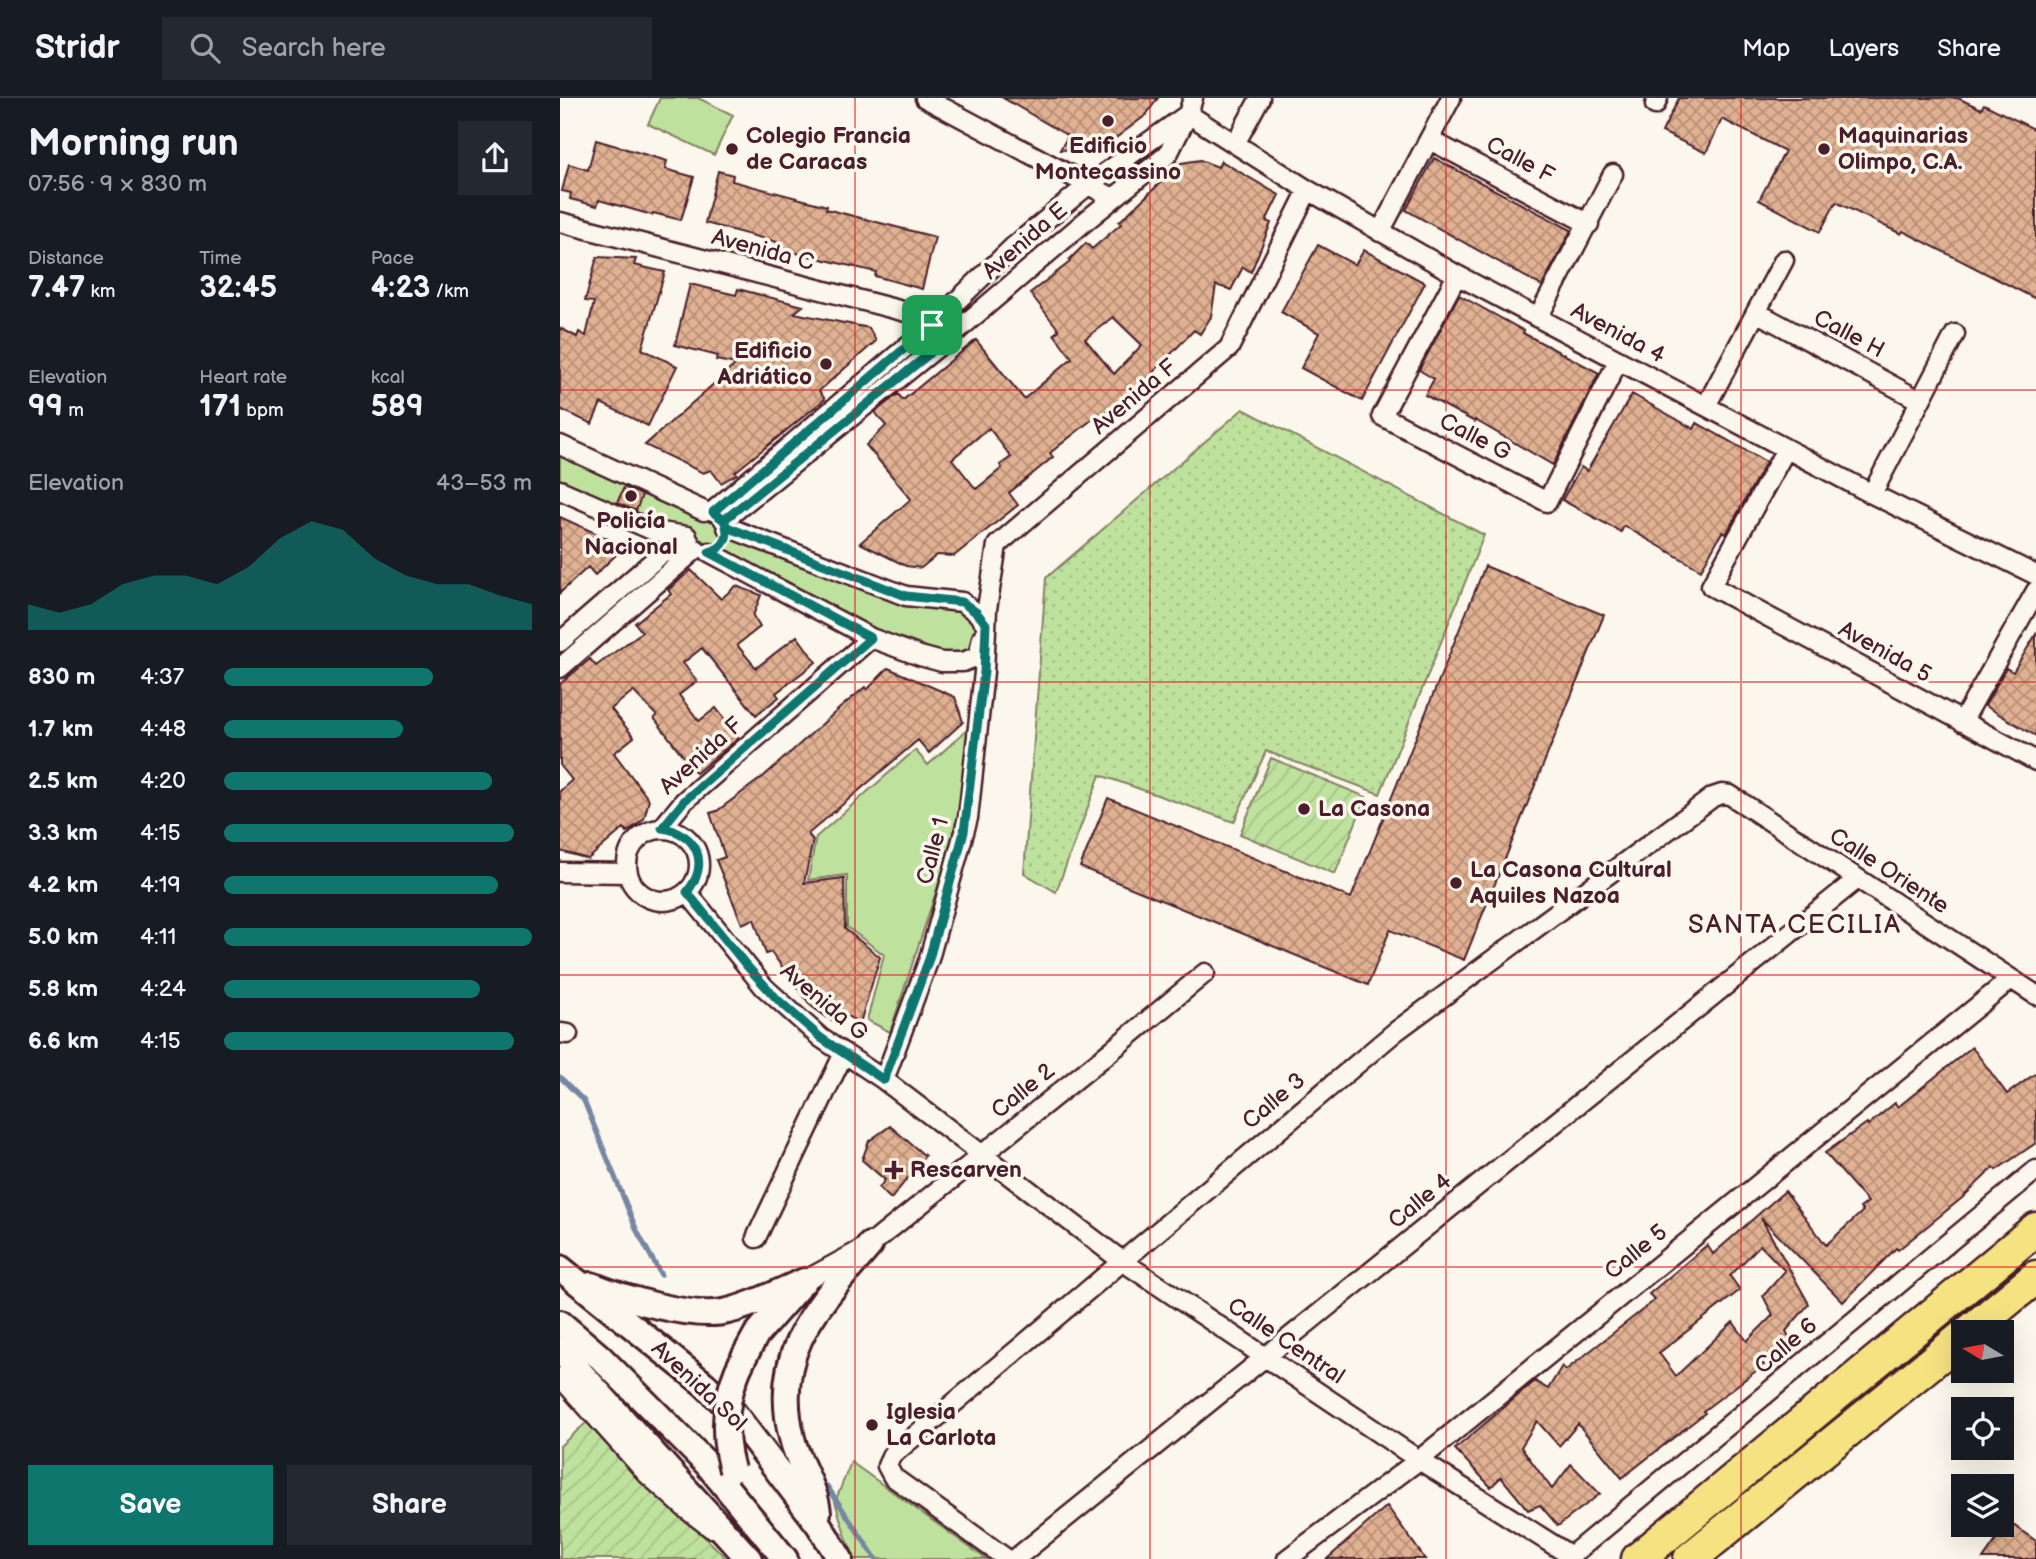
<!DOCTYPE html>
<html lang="en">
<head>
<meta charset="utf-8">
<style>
	body { margin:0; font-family:"Balsamiq Sans",sans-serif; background:#242831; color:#f1f3f6; height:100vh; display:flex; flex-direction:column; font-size:26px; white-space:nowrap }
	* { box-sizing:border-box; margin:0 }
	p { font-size:23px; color:#9ea1a6 }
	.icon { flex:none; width:38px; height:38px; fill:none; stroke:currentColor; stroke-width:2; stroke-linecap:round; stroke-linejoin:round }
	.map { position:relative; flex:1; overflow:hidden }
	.sheet { display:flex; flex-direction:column; background:#171b24; width:560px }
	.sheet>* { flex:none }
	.needle { width:46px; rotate:280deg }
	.buttons { position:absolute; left:1391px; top:1222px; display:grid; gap:14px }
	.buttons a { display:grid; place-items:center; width:63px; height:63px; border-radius:0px; background:#171b24; box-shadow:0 7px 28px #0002; font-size:35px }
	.pin { position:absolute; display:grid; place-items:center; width:60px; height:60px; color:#fff; margin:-30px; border-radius:14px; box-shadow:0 4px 10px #0006 }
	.round { display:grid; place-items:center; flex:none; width:74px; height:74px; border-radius:0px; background:#242831 }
	.head { display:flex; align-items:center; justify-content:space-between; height:119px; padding:0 28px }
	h1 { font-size:38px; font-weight:600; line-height:52px }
	.metrics { display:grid; grid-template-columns:repeat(3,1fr); gap:10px; height:119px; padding:7px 28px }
	.metrics div { display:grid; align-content:center }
	.metrics b { font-size:30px; font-weight:600 }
	.metrics small { font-size:19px; font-weight:400 }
	.metrics p { font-size:19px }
	.chart { height:196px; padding:14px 28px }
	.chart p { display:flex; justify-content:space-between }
	.chart svg { width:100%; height:126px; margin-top:7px; fill:#0f766e; opacity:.7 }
	.button { display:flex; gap:14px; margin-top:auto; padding:14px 28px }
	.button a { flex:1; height:80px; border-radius:0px; background:#0f766e; color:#fff; font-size:28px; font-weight:600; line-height:80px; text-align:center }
	.button a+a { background:#242831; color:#f1f3f6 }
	ul { padding:0 28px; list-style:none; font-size:23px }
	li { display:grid; grid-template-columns:112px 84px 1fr; align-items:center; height:52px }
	li i { height:18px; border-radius:9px; background:#0f766e }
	header { display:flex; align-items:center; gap:42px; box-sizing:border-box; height:98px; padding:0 35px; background:#171b24; border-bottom:2px solid #363941 }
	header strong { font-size:33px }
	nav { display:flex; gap:38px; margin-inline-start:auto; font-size:24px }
	.search { width:490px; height:63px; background:#242831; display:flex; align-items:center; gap:18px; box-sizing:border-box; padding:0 24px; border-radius:0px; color:#9ea1a6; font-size:26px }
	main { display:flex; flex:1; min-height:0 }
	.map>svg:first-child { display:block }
	.grass { fill:url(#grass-dots); stroke:#848064; stroke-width:2 }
	.park { fill:#bee29d; stroke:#848064; stroke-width:2 }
	.garden { fill:url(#garden-furrows); stroke:#848064; stroke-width:2 }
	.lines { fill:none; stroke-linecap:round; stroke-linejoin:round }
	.stream { stroke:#7686a3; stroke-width:5 }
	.building { fill:url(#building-cross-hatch); stroke:#4a1f2b; stroke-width:2; fill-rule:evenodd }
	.street-casing { stroke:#4a1f2b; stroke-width:23 }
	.secondary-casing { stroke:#4a1f2b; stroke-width:30 }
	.highway-casing { stroke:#4a1f2b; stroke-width:37 }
	.street { stroke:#fbf7ec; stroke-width:18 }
	.secondary { stroke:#fbf7ec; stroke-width:24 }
	.highway { stroke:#f5e382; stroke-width:32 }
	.secondary-bridge-casing { stroke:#4a1f2b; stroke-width:30; stroke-linecap:butt }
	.secondary-bridge { stroke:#fbf7ec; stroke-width:24 }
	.route-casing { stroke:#fff; stroke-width:14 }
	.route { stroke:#0f766e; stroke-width:9 }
	.grid { fill:none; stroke:#d62828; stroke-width:2; stroke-opacity:0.55 }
	.poi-dot { fill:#4a1f2b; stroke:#fbf7ec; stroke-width:2.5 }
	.labels { text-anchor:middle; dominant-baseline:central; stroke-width:7; stroke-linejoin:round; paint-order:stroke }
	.poi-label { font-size:23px; font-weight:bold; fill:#4a1f2b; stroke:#fbf7ec; text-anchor:start }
	.street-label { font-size:23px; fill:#4a1f2b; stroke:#fbf7ec }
	.quarter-label { font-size:26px; letter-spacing:2px; fill:#4a1f2b; stroke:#fbf7ec }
</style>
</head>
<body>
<header>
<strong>Stridr</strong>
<div class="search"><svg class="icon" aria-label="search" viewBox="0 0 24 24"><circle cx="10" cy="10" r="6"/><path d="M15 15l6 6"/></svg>Search here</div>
<nav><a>Map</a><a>Layers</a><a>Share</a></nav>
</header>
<main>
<section class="sheet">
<div class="head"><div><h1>Morning run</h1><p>07:56 · 9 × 830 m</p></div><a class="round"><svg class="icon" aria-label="share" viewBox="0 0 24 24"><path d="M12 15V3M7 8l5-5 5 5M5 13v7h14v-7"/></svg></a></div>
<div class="metrics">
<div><p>Distance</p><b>7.47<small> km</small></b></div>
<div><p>Time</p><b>32:45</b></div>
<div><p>Pace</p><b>4:23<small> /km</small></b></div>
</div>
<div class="metrics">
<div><p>Elevation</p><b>99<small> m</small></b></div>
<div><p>Heart rate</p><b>171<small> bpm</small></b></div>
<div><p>kcal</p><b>589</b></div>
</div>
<div class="chart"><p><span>Elevation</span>43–53 m</p>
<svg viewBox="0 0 160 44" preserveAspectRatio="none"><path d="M0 44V35L10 38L20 35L30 28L40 25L50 25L60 28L70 22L80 12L90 6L100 9L110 19L120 25L130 28L140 28L150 32L160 35V44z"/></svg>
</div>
<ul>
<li><b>830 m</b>4:37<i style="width:68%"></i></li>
<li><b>1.7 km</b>4:48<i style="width:58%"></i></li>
<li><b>2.5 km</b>4:20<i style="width:87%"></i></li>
<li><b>3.3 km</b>4:15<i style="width:94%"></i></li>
<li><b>4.2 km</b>4:19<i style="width:89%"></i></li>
<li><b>5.0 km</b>4:11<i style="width:100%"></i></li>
<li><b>5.8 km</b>4:24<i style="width:83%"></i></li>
<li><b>6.6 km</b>4:15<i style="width:94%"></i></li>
</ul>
<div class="button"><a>Save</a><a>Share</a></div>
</section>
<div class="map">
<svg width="1476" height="1461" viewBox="0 0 1476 1461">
	<defs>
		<pattern id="grass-dots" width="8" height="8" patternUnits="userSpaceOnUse" patternTransform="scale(1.75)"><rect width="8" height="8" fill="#bee29d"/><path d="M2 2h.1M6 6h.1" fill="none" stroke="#a5c187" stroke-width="1.8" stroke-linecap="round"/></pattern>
		<pattern id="garden-furrows" width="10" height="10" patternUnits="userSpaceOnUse" patternTransform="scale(1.75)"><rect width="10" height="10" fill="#bee29d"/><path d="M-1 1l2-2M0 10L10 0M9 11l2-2" fill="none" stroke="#a5c187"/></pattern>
		<pattern id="building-cross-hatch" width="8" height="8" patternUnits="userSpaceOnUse" patternTransform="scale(1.75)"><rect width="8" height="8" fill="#e0b192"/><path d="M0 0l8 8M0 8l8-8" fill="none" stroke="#b88f77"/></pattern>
	</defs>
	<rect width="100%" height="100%" fill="#fbf7ec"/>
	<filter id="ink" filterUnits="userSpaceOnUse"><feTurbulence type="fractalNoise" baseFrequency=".0143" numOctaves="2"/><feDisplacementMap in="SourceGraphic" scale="14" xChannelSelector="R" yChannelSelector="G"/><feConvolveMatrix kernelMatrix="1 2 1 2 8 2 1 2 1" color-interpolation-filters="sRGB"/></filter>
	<g filter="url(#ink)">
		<path class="grass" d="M 683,311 L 924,437 L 820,696 L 706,653 L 674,724 L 540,677 L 496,794 L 464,775 L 486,480 Z"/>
		<path class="park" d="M 100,0 L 138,0 L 173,17 L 154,57 L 88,26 Z
			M 0,347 L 346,498 L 386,501 L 426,526 L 418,558 L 372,562 L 149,454 L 0,392 Z
			M 411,628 L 398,727 L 330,934 L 307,922 L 324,857 L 287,829 L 287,777 L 248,782 L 256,739 L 355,652 L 368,667 Z
			M 291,1364 L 426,1461 L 295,1461 L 286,1439 L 275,1404 Z"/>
		<path class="garden" d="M 711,660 L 806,699 L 775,776 L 680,736 Z
			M 27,1324 L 157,1451 L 167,1461 L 0,1461 L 0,1348 Z"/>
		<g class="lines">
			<path class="stream" d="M 0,979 L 24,1003 L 77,1133 L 101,1177
				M 267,1388 L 316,1461"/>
		</g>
		<path class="building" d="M 443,0 L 598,0 L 586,17 L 557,39 L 525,51 L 500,52 L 508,38 Z
			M 1119,0 L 1398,0 L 1421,11 L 1424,6 L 1476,32 L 1476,201 L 1343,133 L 1341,136 L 1276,104 L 1260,134 L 1199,102 L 1225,53 L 1162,21 L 1146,55 L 1102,34 Z
			M 36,42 L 107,63 L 105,71 L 134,79 L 121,122 L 93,115 L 92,117 L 39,102 L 37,108 L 10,101 L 11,95 L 2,93 L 9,66 L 28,72 Z
			M 874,60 L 1011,132 L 982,188 L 846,112 Z
			M 640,62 L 658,69 L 661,63 L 719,97 L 706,123 L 711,125 L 691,174 L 683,169 L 671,192 L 656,187 L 651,219 L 640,236 L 634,232 L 581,287 L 541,319 L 539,316 L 490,355 L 493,359 L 449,395 L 458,407 L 394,458 L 377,457 L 361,470 L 346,468 L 300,445 L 351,401 L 306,347 L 326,328 L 315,314 L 338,296 L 343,302 L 416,242 L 464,301 L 512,260 L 494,236 L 499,232 L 470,195 L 510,164 L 509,162 L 526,145 L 532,151 L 561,126 L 559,124 L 621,65 ZM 553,219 L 582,247 L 554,276 L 525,241 ZM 429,330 L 451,359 L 440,367 L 442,370 L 416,391 L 392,361 Z
			M 158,73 L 173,77 L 172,83 L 267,108 L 266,111 L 375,139 L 362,191 L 315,178 L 316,174 L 215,150 L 217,144 L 145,125 Z
			M 758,147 L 795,167 L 804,152 L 865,185 L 802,303 L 741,270 L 759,235 L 721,214 Z
			M 37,159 L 76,161 L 74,167 L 105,174 L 82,251 L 117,268 L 88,328 L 41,305 L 32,326 L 0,311 L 0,230 L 17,239 L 19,234 L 26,238 L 34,204 L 25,203 Z
			M 130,186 L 176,197 L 178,191 L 243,208 L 234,215 L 309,230 L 316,243 L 259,293 L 265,301 L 175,374 L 177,376 L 161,385 L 151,372 L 143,375 L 85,347 L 176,266 L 156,262 L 158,258 L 115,247 Z
			M 899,197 L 964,233 L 963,235 L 1039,275 L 993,367 L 915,322 L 915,324 L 865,297 L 874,281 L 859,272 Z
			M 1072,296 L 1134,331 L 1137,325 L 1206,364 L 1166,436 L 1162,434 L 1141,472 L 1064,428 L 1061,434 L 1002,402 L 1021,369 L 1027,373 Z
			M 64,389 L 82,397 L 76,413 L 57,405 Z
			M 0,419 L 55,444 L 60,453 L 35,477 L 28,469 L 0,495 Z
			M 925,468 L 1044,517 L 904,862 L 830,832 L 808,887 L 520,769 L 548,700 L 791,800 Z
			M 131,472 L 161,501 L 176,488 L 201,497 L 193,518 L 200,529 L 177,547 L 196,570 L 237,538 L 256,564 L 216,595 L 219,599 L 196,617 L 142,550 L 123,565 L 137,583 L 119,597 L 139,623 L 156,610 L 179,640 L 136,675 L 94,620 L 97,618 L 73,593 L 51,611 L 74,639 L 54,655 L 89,702 L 84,721 L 67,734 L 64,730 L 28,761 L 0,753 L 0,693 L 12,682 L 0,667 L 0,586 L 30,561 L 36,568 L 82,534 L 75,525 L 111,496 L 108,492 Z
			M 1476,536 L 1476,638 L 1425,608 L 1446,570 L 1453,574 Z
			M 328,570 L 395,599 L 403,624 L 369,655 L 358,642 L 248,736 L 253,742 L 244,785 L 284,780 L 285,831 L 320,859 L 300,925 L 278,913 L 272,923 L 251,908 L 211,854 L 206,856 L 194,821 L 182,826 L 156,762 L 165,759 L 150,715 L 157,713 L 204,678 L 280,610 L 305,589 L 307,592 Z
			M 1412,949 L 1447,996 L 1476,975 L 1476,1045 L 1436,1072 L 1434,1069 L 1402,1100 L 1338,1152 L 1336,1150 L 1283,1204 L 1201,1120 L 1249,1206 L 1226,1233 L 1230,1241 L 1201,1264 L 1204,1267 L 1143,1313 L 1145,1315 L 1062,1380 L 1018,1326 L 999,1348 L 977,1323 L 961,1349 L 992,1391 L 1011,1366 L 1040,1396 L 998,1428 L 980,1407 L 968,1412 L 941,1379 L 931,1389 L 895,1351 L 975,1283 L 988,1291 L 1002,1268 L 1006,1272 L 1095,1202 L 1089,1196 L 1147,1147 L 1153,1156 L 1225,1093 L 1266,1147 L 1303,1113 L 1300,1110 L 1308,1104 L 1265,1055 L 1307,1025 L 1308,1027 L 1335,1005 L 1338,1009 ZM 1200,1147 L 1225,1173 L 1203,1198 L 1213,1217 L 1187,1243 L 1173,1224 L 1116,1278 L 1099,1255 L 1180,1192 L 1170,1178 Z
			M 330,1028 L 365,1058 L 331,1101 L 319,1090 L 325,1082 L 302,1062 L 309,1043 Z
			M 827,1408 L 865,1461 L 767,1461 Z
			M 1449,1424 L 1476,1443 L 1476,1461 L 1423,1461 Z"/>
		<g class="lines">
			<defs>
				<path id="street" d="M 365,0 L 553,100
					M 1095,7 L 1098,0
					M 628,16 L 748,92 L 897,177 L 1312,396 L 1476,477
					M 870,42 L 1029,126
					M 675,46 L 700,0
					M 0,124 L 350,215 L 372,227 L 379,235
					M 820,134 L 891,0
					M 897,177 L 822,318 L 987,404 L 1058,263
					M 1196,214 L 1359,302
					M 978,220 L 1053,76
					M 1146,308 L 1224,162
					M 0,347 L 144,413
					M 1226,351 L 1151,488 L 1476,663
					M 0,392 L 94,433 L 127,438
					M 1312,396 L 1395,236
					M 153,413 L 372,227 L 453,149 L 528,87 L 625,18
					M 164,422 L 385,243 L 522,126 L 608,56 L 628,16 L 633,0
					M 167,429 L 346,498 L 402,504 L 417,515 L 426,526
					M 149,454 L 311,540 L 360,558 L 382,564 L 403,564 L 418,558 L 422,540
					M 0,544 L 100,457 L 129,443
					M 0,570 L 136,451
					M 1402,624 L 1476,493
					M 102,730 L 124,703 L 311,540
					M67 767a36 36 0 1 1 72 0a36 36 0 1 1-72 0Z
					M 0,774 L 68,775
					M 127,794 L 204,889 L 261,940 L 324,982 L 562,1163 L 859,1362 L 1011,1458
					M 0,935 L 8,936
					M 324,982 L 369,861 L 408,720 L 424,574 L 427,511 L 437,447 L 669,250 L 748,92
					M 196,1140 L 284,955
					M 244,1183 L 310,1147 L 551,953 L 645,875
					M 0,1279 L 87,1376 L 126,1411 L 151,1430
					M 447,1461 L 333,1379 L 327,1368 L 331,1358 L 835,934 L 1153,699 L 1162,696 L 1170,697 L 1476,897
					M 455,1461 L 1296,782
					M 727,1461 L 859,1362 L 1451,881
					M 1007,1461 L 1476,1072"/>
				<path id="secondary" d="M 0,1170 L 144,1286 L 173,1314 L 259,1427 L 280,1461
					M 31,1187 C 64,1200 134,1222 168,1213 C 194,1207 220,1193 244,1183
					M 0,1225 L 40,1259 L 147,1366 L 225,1461
					M 0,1252 L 189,1461
					M 184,1259 L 196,1237 L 239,1188
					M 258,1415 C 256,1389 238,1367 232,1340 C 210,1253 258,1208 310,1147"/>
				<path id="highway" d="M 1409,1234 L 1476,1179
					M 1078,1461 L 1476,1131
					M 1130,1461 L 1404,1238"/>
			</defs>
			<use href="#street" class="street-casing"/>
			<use href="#secondary" class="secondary-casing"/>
			<use href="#highway" class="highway-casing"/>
			<use href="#street" class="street"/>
			<use href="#secondary" class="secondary"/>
			<use href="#highway" class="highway"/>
			<defs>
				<path id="secondary-bridge" d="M 172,1372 C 161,1333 165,1295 184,1259"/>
			</defs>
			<use href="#secondary-bridge" class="secondary-bridge-casing"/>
			<use href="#secondary-bridge" class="secondary-bridge"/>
		</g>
	</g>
	<g class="lines" filter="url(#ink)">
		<defs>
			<path id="route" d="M 372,227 L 153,414 L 164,422 C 171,438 165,450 149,454 L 311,540 L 124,703 L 102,730 C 138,735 150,766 127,794 L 186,867 L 217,901 L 261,940 L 324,982 L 369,861 L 404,734 L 424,574 L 426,526 L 417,515 L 402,504 L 346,498 L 167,429 L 164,422 L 385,243 L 372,227"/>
		</defs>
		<use href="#route" class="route-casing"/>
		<use href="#route" class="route"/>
	</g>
	<path class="grid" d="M 295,0 L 295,1461M 590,0 L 590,1461M 886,0 L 886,1461M 1181,0 L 1181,1461M 0,292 L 1476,292M 0,584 L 1476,584M 0,877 L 1476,877M 0,1169 L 1476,1169"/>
	<g class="poi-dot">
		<circle cx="548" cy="23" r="7"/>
		<circle cx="172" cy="51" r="7"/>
		<circle cx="1264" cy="51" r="7"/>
		<circle cx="266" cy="266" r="7"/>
		<circle cx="71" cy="398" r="7"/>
		<circle cx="744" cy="711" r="7"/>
		<circle cx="896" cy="785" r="7"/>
		<path d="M330.5 1061.5h7v7h7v7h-7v7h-7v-7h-7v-7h7z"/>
		<circle cx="312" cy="1327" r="7"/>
	</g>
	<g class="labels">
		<g class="poi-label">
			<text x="186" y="38">Colegio Francia<tspan x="186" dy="26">de Caracas</tspan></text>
			<text x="1278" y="38">Maquinarias<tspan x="1278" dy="26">Olimpo, C.A.</tspan></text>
			<text x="548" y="48" text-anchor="middle">Edificio<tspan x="548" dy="26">Montecassino</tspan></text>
			<text x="252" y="253" text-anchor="end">Edificio<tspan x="252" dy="26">Adriático</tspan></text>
			<text x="71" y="423" text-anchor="middle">Policía<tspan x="71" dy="26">Nacional</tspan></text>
			<text x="758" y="711">La Casona</text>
			<text x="910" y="772">La Casona Cultural<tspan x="910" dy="26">Aquiles Nazoa</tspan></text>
			<text x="350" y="1072">Rescarven</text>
			<text x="326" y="1314">Iglesia<tspan x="326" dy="26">La Carlota</tspan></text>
		</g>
		<g class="street-label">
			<text transform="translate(960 62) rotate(28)">Calle F</text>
			<text transform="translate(465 143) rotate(-41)">Avenida E</text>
			<text transform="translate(203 152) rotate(15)">Avenida C</text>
			<text transform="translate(1058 235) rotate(28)">Avenida 4</text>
			<text transform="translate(1289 236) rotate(28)">Calle H</text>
			<text transform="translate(574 299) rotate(-40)">Avenida F</text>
			<text transform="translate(915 339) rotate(27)">Calle G</text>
			<text transform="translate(1325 554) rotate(29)">Avenida 5</text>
			<text transform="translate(141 658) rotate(-42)">Avenida F</text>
			<text transform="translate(373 753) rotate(-75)">Calle 1</text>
			<text transform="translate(1329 773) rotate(33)">Calle Oriente</text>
			<text transform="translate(264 904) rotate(40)">Avenida G</text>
			<text transform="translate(463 993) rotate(-39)">Calle 2</text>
			<text transform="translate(714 1003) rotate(-40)">Calle 3</text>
			<text transform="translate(860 1103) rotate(-39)">Calle 4</text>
			<text transform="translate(1076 1154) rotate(-39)">Calle 5</text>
			<text transform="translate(726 1243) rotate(34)">Calle Central</text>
			<text transform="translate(1226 1248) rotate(-40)">Calle 6</text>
			<text transform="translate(139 1288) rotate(43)">Avenida Sol</text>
		</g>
		<g class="quarter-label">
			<text x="1235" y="827">SANTA CECILIA</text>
		</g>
	</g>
</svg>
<div class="buttons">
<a><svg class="needle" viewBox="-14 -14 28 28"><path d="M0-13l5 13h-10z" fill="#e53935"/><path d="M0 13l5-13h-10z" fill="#9ea1a6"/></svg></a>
<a><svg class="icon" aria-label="locate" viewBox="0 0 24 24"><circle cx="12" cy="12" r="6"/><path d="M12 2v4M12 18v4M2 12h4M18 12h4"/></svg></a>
<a><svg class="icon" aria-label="layers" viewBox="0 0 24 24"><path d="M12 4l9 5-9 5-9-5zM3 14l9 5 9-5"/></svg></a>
</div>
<div class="pin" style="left:372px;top:227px;background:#1e9e55"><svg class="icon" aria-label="arrive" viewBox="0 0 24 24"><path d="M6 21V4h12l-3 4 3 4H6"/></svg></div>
</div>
</main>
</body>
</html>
